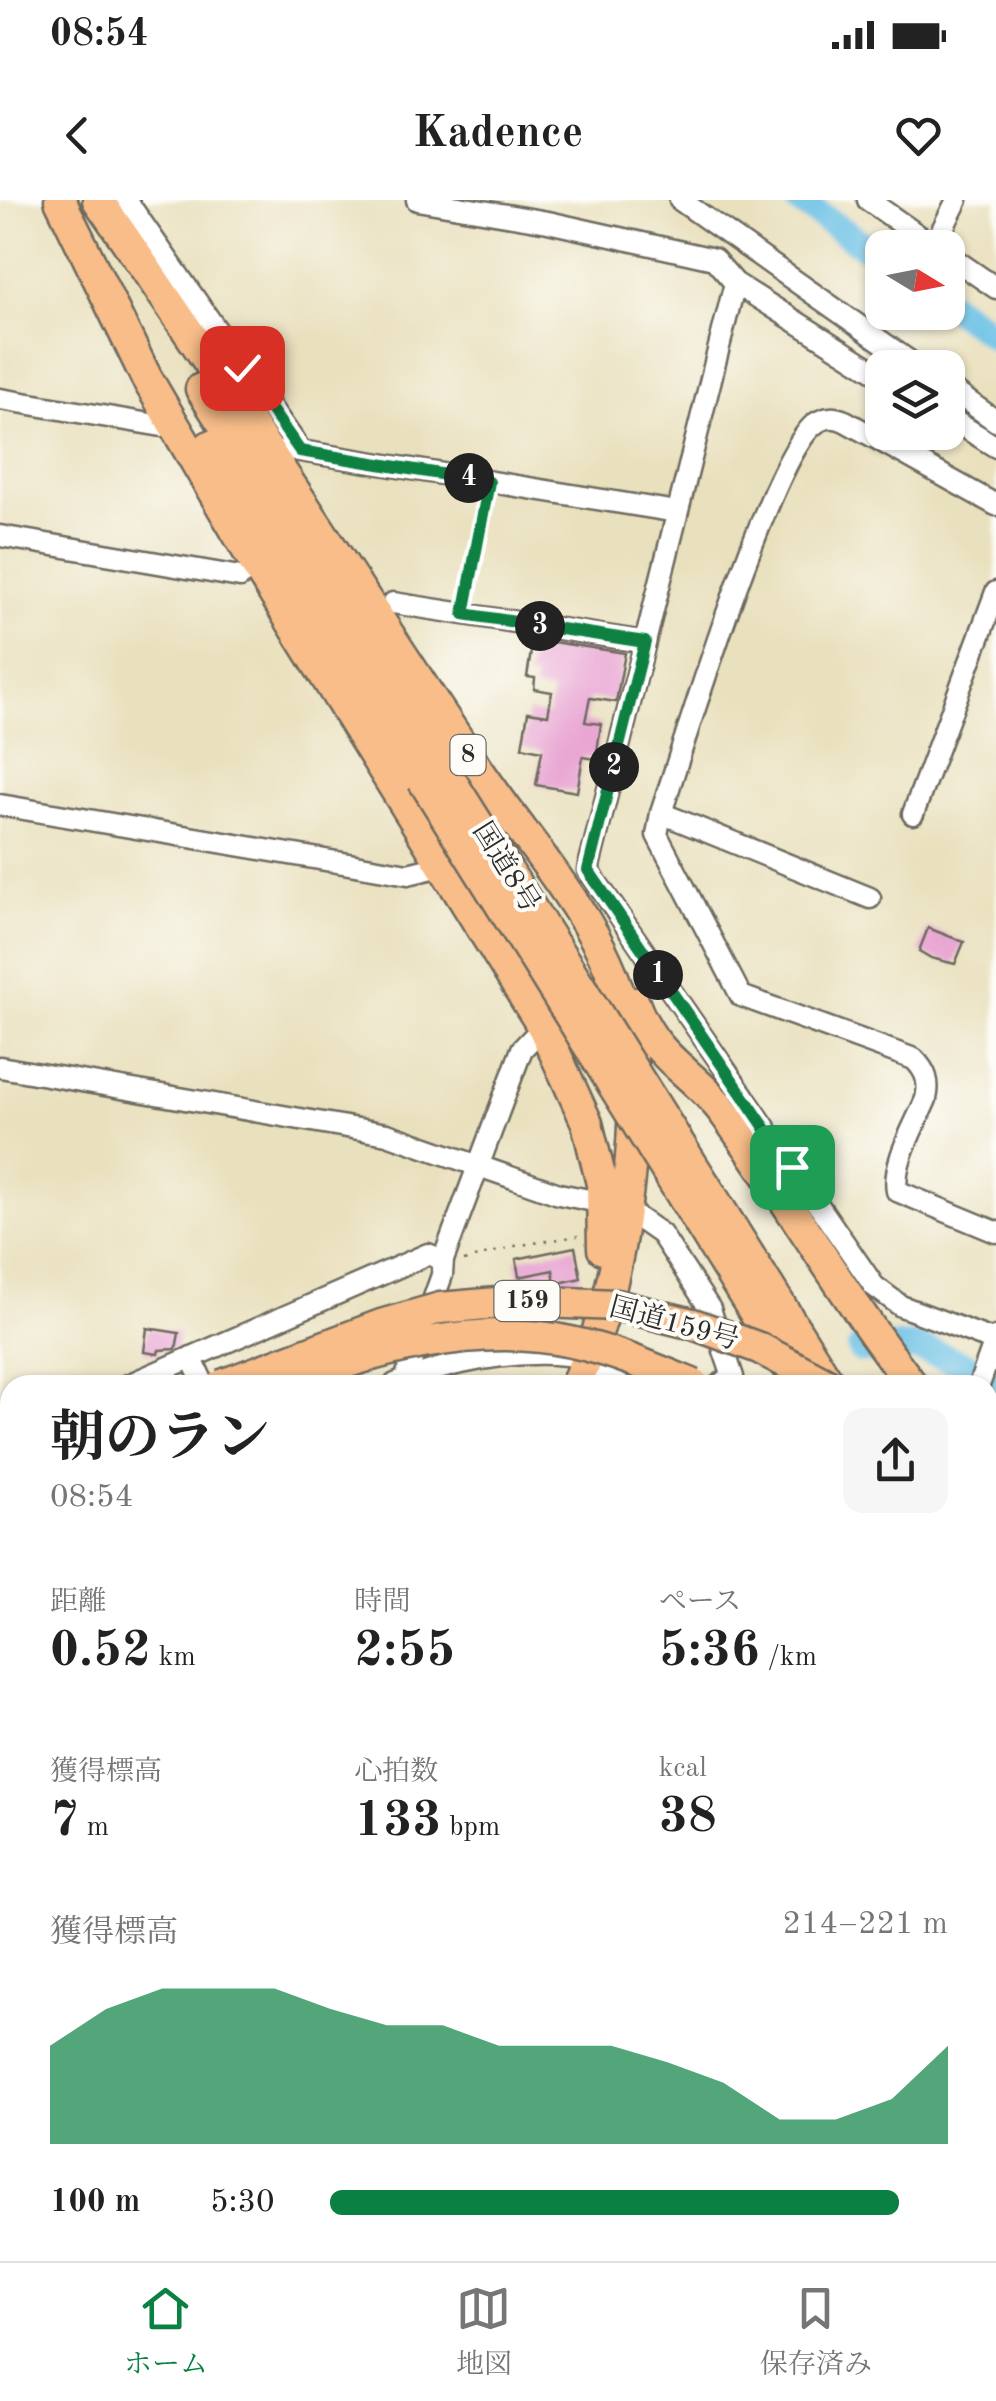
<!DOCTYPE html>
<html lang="ja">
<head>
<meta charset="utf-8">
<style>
	body { margin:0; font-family:"Old Standard TT","Noto Serif JP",serif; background:#f6f6f6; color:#222; height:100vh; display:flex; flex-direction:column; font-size:38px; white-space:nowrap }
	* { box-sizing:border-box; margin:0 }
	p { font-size:32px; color:#767676 }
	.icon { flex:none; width:55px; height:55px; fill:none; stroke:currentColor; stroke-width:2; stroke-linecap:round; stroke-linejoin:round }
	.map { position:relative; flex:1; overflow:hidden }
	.sheet { position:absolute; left:0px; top:1175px; width:998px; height:888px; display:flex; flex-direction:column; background:#fff; border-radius:30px 30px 0 0; box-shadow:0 2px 8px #0004 }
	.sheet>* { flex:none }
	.needle { width:65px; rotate:100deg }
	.controls { position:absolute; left:865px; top:30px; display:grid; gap:20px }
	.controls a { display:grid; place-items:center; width:100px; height:100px; border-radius:20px; background:#fff; box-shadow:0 2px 8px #0004; font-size:50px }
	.pin { position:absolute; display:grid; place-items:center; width:85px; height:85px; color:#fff; margin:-42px; border-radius:20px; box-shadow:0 5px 15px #0006 }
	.km { position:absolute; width:50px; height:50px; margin:-25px; border-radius:50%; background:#222; color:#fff; font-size:28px; line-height:50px; text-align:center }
	.round { display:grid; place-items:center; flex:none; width:105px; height:105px; border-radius:20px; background:#f6f6f6 }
	.headline { display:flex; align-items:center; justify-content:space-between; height:170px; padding:0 50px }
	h1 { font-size:55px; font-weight:700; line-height:75px }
	.stats { display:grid; grid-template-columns:repeat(3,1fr); gap:15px; height:170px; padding:10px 50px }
	.stats div { display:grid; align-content:center }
	.stats b { font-size:50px; font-weight:700 }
	.stats small { font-size:28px; font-weight:400 }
	.stats p { font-size:28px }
	.chart { height:280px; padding:20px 50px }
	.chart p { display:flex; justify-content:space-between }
	.chart svg { width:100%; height:180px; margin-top:10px; fill:#0b8043; opacity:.7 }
	ul { padding:0 50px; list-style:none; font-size:32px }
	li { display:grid; grid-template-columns:160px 120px 1fr; align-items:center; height:75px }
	li i { height:25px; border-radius:12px; background:#0b8043 }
	.status { display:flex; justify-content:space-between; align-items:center; height:70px; padding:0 50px; background:#fff; direction:ltr }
	.status svg { height:28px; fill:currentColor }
	header { display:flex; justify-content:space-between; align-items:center; height:130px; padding:0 50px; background:#fff; font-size:45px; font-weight:700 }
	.menu { display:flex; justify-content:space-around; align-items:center; height:140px; border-top:2px solid #e0e0e0; background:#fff; font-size:28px; color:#767676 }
	.menu a { display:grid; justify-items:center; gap:5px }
	.menu .selected { color:#0b8043 }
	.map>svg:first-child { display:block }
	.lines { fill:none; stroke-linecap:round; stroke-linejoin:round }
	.river { stroke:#68bfe5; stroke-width:28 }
	.building { fill:#e79ed0 }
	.minor-casing { stroke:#6e6a5e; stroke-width:25 }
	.major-casing { stroke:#6e6a5e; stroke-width:30 }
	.highway-casing { stroke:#6e6a5e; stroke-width:35 }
	.path { stroke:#6e6a5e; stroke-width:2.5; stroke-dasharray:2.5 8; stroke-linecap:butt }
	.minor { stroke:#fff; stroke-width:20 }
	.major { stroke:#f8bd89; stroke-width:25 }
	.highway { stroke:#f8bd89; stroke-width:30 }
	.rail { stroke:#2b2b2b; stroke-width:5 }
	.highway-bridge-casing { stroke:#6e6a5e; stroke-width:35; stroke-linecap:butt }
	.highway-bridge { stroke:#f8bd89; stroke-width:30 }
	.route-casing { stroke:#fff; stroke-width:20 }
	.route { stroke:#0b8043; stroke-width:12 }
	.labels { text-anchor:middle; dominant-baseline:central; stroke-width:8; stroke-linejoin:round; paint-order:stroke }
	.shield { fill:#fdfcf7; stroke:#6a6a68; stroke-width:2.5 }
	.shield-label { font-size:25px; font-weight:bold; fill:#2b2b2b }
	.street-label { font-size:28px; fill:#2b2b2b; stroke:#fdfcf7 }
</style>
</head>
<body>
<div class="status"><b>08:54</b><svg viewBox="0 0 49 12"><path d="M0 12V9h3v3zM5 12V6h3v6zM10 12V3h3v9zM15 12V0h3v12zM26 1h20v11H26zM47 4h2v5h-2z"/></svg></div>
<header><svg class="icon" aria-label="back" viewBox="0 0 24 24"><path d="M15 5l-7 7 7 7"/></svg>Kadence<svg class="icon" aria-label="heart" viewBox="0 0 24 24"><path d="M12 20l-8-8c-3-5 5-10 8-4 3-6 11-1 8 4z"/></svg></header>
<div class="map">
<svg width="996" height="2061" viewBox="0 0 996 2061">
	<rect width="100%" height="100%" fill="#fdfcf7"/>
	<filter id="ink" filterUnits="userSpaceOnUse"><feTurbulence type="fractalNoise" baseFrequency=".01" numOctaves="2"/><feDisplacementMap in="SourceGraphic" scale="20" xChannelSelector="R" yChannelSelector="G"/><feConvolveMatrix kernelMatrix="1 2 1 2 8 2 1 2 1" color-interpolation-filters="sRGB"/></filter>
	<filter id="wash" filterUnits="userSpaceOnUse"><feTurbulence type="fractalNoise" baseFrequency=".0048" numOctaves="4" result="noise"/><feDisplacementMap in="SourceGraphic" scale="40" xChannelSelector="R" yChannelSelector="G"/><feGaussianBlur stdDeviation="2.25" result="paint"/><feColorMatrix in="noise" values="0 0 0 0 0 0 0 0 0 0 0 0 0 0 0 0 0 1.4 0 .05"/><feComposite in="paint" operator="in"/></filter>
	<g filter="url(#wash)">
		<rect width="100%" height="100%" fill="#e9e0bd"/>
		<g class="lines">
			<path class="river" d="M 798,0 L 882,58
				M 948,103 L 996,137
				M 861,1149 L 917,1147 L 996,1177"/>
		</g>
		<g id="blocks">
			<path class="building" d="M 533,439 L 625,453 L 616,502 L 590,498 L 585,522 L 601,524 L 596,559 L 583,557 L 577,592 L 536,585 L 542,551 L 522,547 L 528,512 L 548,515 L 552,492 L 534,489 L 535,478 L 527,477 Z
				M 928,728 L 964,742 L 955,764 L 931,758 L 919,751 Z
				M 575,1047 L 581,1078 L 555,1084 L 553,1070 L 519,1077 L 516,1059 Z
				M 147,1128 L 179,1133 L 176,1149 L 159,1150 L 158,1154 L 144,1152 Z"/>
		</g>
	</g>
	<g filter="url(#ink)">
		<use href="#blocks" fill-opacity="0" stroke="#6e6a5e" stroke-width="2.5"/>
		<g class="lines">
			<defs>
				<path id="minor" d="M 126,0 L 301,251
					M 417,0 L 548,22 L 714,59 L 735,83 L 882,176
					M 680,0 L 919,168
					M 868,0 L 936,48
					M 934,46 L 957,0
					M 948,55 L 996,88
					M 735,83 L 588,670 L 874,1086 L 901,1106 L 995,1141
					M 948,187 L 996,221
					M 0,199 L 162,226 L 169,214
					M 948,217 L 996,247
					M 274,257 L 288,249 L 677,312
					M 996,305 L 845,221 C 835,217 827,216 816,223 C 772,252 683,547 661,613 L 657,635 L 741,796 L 914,859 C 926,871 930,882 926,899 C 915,926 892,962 897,991 L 996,1032
					M 0,336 L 240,377
					M 393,403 L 645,442
					M 0,605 L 408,674 L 441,666
					M 661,613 L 870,698
					M 913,614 L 996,392
					M 0,867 L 387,934 L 559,994 L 589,1000
					M 638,1018 L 661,1034 L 710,1109 L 733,1177 L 719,1185
					M 191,1157 L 204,1185
					M 582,1169 L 642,1185
					M 395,1184 C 448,1162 510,1150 567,1155
					M 128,1185 L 428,1054 L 443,1060
					M 403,1185 L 442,1075 L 443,1060 L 522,849 L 543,827
					M 979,1185 L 996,1137
					M 0,1228 L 10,1235
					M 0,1712 L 10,1673
					M 988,1974 L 996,1984
					M 887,2052 L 894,2061
					M 300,2053 L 346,2059
					M 537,2061 L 540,2052
					M 756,2061 L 758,2052"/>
				<path id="major" d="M 0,1932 L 10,1942
					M 118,2052 L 127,2061
					M 141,2052 L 151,2061"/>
				<path id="highway" d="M 60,0 L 146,177 L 255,363 L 543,827 L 587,923 L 602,984 L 603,1049
					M 98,0 C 228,186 349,376 475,565 C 529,647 607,724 627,823 C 644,905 625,1058 596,1136 C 590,1153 582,1168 576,1185
					M 201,189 L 444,570
					M 210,246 L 423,580
					M 634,803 C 656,862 693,870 725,914 C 790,1003 845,1098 912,1185
					M 705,985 L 830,1185
					M 683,997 L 790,1170
					M 988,1281 L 996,1291
					M 0,1285 L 10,1280
					M 0,1311 L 10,1306
					M 988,1345 L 996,1357
					M 0,1351 L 10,1352
					M 0,1384 L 10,1381
					M 988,1435 L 996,1449
					M 988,1483 L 996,1496
					M 988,1518 L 996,1530
					M 988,1583 L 996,1595"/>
			</defs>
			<use href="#minor" class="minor-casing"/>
			<use href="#major" class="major-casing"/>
			<use href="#highway" class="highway-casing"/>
			<path class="path" d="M 467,398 L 486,298
				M 464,1061 L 515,1046 L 578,1036
				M 988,1748 L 996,1751
				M 0,2036 L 10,1996"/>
			<use href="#minor" class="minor"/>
			<use href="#major" class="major"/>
			<use href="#highway" class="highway"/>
			<path class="rail" d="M 0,1819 L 10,1829
				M 229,2052 L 237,2061"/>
			<defs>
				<path id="highway-bridge" d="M 444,570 L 705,985
					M 423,580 L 683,997
					M 222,1185 L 381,1125 L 440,1108 L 520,1101 L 616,1105 L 693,1124 L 759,1148 L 829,1185
					M 285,1185 C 370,1150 479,1121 571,1142 C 614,1151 653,1168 694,1185
					M 319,2061 L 319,2052"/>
			</defs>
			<use href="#highway-bridge" class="highway-bridge-casing"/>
			<use href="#highway-bridge" class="highway-bridge"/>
		</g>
	</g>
	<g class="lines" filter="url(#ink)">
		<defs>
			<path id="route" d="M 242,168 L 300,251 L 489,282 L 464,414 L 645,442 L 588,670 L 792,967"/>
		</defs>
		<use href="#route" class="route-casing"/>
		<use href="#route" class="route"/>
	</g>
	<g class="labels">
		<g class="shield">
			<rect x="450.5" y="535" width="35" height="40" rx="8"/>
			<rect x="494.5" y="1081" width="65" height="40" rx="8"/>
		</g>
		<g class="shield-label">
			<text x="468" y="555">8</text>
			<text x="527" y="1101">159</text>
		</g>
		<g class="street-label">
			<text transform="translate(505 668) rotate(58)">国道8号</text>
			<text transform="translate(674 1125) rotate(15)">国道159号</text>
		</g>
	</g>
</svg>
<div class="controls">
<a><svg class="needle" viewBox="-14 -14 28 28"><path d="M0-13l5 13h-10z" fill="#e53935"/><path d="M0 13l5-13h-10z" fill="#767676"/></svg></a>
<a><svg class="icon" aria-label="layers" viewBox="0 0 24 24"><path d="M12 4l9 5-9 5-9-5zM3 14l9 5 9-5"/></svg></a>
</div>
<div class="pin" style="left:792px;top:967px;background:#1e9e55"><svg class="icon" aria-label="arrive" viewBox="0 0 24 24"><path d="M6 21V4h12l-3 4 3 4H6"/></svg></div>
<div class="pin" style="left:242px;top:168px;background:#d93025"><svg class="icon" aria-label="check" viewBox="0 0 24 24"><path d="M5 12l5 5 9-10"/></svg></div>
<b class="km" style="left:658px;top:775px">1</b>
<b class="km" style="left:614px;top:567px">2</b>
<b class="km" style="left:540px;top:426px">3</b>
<b class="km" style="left:469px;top:278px">4</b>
<section class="sheet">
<div class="headline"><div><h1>朝のラン</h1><p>08:54</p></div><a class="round"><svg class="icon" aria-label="share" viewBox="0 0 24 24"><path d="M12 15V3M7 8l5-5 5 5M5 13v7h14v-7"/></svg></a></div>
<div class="stats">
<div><p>距離</p><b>0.52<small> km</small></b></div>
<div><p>時間</p><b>2:55</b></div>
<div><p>ペース</p><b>5:36<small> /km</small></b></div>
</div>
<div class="stats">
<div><p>獲得標高</p><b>7<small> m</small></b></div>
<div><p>心拍数</p><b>133<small> bpm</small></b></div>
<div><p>kcal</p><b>38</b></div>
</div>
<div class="chart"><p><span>獲得標高</span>214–221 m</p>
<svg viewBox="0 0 160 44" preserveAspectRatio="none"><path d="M0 44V20L10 11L20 6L30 6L40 6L50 11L60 15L70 15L80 20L90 20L100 20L110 24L120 29L130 38L140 38L150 33L160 20V44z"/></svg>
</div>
<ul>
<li><b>100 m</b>5:30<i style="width:92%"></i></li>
</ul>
</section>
</div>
<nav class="menu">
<a class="selected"><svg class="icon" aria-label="home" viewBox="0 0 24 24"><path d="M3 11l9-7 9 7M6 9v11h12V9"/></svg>ホーム</a>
<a><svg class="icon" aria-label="map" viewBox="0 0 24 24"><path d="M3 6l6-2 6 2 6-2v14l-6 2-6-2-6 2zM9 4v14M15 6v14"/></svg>地図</a>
<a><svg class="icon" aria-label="saved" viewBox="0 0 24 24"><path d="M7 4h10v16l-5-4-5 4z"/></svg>保存済み</a>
</nav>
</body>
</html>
